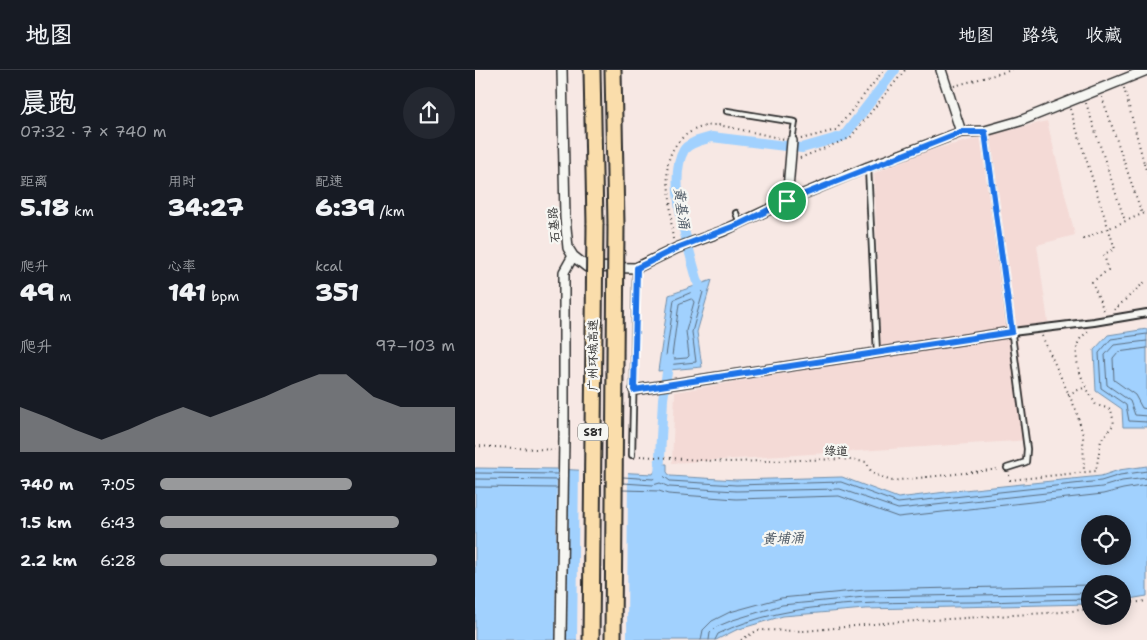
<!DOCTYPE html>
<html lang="zh">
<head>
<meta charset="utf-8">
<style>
	body { margin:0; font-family:"Shantell Sans","LXGW WenKai TC",sans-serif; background:#242831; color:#f1f3f6; height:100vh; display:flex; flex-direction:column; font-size:19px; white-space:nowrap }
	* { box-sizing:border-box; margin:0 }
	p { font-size:16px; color:#9ea1a6 }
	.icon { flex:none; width:28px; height:28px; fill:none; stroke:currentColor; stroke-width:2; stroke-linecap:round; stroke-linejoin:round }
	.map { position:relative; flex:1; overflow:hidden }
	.side { display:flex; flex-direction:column; background:#171b24; width:475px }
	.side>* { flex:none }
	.controls { position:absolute; left:606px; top:445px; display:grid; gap:10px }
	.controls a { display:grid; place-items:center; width:50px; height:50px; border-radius:50%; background:#171b24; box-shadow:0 2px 12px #0003; font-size:25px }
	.pin { position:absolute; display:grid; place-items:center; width:42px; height:42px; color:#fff; margin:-21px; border:2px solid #fff; border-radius:50%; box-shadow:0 1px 5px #0007 }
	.round { display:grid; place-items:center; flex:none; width:52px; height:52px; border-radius:26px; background:#242831 }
	.overview { display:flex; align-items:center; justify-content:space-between; height:85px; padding:0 20px }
	h1 { font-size:28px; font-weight:800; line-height:38px }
	.metrics { display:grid; grid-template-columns:repeat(3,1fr); gap:8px; height:85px; padding:5px 20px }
	.metrics div { display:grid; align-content:center }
	.metrics b { font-size:25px; font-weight:800 }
	.metrics small { font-size:14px; font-weight:400 }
	.metrics p { font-size:14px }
	.chart { height:140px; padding:10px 20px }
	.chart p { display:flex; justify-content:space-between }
	.chart svg { width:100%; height:90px; margin-top:5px; fill:#98999b; opacity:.7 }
	ul { padding:0 20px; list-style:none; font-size:16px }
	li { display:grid; grid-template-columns:80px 60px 1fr; align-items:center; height:38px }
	li i { height:12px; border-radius:6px; background:#98999b }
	header { display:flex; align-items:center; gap:30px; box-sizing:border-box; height:70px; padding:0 25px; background:#171b24; border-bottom:1px solid #363941 }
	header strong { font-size:24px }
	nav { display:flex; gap:28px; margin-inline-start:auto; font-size:18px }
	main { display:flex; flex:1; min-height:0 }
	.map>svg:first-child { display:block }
	.built { fill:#f4dad6 }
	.water { fill:#a1d1fe; stroke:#728faa; fill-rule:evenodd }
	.pier { fill:#f7e8e4 }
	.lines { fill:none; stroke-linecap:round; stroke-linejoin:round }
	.shore { stroke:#5a6d7f; stroke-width:1 }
	.canal { stroke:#a1d1fe; stroke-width:10 }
	.service-casing { stroke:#2b2b2b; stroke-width:8 }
	.pedestrian-casing { stroke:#2b2b2b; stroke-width:10 }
	.minor-casing { stroke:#2b2b2b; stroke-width:12 }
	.motorway-casing { stroke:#2b2b2b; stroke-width:19 }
	.path { stroke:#2b2b2b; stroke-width:2; stroke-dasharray:1 4; stroke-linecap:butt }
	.service { stroke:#f6f6f2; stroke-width:4.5 }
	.pedestrian { stroke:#f6f6f2; stroke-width:6 }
	.minor { stroke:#f6f6f2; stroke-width:9 }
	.motorway { stroke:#faddab; stroke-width:15 }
	.minor-bridge-casing { stroke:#2b2b2b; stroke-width:12; stroke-linecap:butt }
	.motorway-bridge-casing { stroke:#2b2b2b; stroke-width:19; stroke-linecap:butt }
	.minor-bridge { stroke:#f6f6f2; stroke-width:9 }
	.motorway-bridge { stroke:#faddab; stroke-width:15 }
	.route-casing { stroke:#fff; stroke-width:10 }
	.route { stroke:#1a73e8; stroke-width:6 }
	.labels { text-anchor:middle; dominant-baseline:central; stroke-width:4.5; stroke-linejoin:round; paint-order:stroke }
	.shield { fill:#f6f6f2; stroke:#686867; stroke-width:1 }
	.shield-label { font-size:11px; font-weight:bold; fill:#2b2b2b }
	.street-label { font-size:12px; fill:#2b2b2b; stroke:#f6f6f2 }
	.water-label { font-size:14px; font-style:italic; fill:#485460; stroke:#f6f6f2 }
</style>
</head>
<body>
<header>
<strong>地图</strong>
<nav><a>地图</a><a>路线</a><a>收藏</a></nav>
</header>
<main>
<section class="side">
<div class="overview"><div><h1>晨跑</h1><p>07:32 · 7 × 740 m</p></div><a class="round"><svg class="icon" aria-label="share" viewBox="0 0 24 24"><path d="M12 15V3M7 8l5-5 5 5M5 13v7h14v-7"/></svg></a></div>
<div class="metrics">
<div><p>距离</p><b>5.18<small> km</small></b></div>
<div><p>用时</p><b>34:27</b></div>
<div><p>配速</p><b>6:39<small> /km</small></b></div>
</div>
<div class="metrics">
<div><p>爬升</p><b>49<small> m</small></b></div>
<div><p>心率</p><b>141<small> bpm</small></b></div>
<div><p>kcal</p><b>351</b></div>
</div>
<div class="chart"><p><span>爬升</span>97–103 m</p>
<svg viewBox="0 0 160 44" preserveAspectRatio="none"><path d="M0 44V22L10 27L20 33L30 38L40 33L50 27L60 22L70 27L80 22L90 17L100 11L110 6L120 6L130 17L140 22L150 22L160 22V44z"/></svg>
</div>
<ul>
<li><b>740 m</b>7:05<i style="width:65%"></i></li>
<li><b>1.5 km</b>6:43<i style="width:81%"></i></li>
<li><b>2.2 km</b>6:28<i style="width:94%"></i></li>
</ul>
</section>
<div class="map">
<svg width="672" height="570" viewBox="0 0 672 570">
	<rect width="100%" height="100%" fill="#f7e8e4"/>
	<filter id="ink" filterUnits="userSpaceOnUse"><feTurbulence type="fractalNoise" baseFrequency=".02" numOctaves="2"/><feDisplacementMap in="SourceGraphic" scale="10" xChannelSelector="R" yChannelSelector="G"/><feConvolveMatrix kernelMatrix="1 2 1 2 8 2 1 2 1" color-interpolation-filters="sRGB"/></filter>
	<g filter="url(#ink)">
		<path class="built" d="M 572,51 L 600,165 L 562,175 L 573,252 L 541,257 L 555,370 L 197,393 L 200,322 L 406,287 L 399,103 L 444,83 Z"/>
		<path class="water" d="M 237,210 L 222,262 L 227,297 L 183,301 L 194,225 Z
			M 672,259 L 672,357 L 648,357 L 647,339 L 621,321 L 619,280 L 633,265 Z
			M 183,394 L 192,394 L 192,402 L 195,406 L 261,410 L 367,407 L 423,428 L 479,421 L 626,406 L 644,400 L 672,396 L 672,526 L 648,530 L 648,514 L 615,514 L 615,534 L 390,539 L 308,546 L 261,560 L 241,570 L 0,570 L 0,398 L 81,399 L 178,404 L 180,401 ZM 615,454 L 648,454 L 648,486 L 615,486 Z"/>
		<path class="pier" d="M 82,396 L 94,397 L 92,570 L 80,570 Z
			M 104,397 L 153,399 L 152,570 L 102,570 Z"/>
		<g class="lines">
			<path class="shore" d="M 225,219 L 228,222 L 217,262 L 221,292 L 191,295 L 190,293 L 199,230 Z
				M 217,229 L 219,232 L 211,261 L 214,286 L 212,288 L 199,289 L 197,286 L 204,234 Z
				M 672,264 L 636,269 L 624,283 L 626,318 L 651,335 L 654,351 L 672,352
				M 672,271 L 639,275 L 630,285 L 632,315 L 655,331 L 660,345 L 672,346
				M 672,278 L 643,282 L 638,288 L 639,310 L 660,325 L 667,338 L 672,339
				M 0,403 L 83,404
				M 148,407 L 178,409 L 186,404 L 195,411 L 261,415 L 366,412 L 423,433 L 626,411 L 645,405 L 672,401
				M 0,409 L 83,410
				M 148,413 L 178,415 L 185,413 L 194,417 L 261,421 L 365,419 L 423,439 L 627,417 L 647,411 L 672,408
				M 0,417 L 83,418
				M 148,420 L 184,421 L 193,424 L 261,429 L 364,426 L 423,447 L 628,424 L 648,419 L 672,415
				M 226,570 L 228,560 L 237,551 L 255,542 L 306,528 L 390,520 L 615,515
				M 234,570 L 235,563 L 241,557 L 258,550 L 307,535 L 390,527 L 615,523
				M 240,570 L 243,564 C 315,528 418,533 497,532 C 536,532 576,529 615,529"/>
			<path class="canal" d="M 220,225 L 224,216 C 215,183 191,110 209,80 C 214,72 228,70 237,67 L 327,78 L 369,66 L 420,0
				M 184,407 L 188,329 L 194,289"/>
			<defs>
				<path id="service" d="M 252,41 L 320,52 L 317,71
					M 510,61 L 552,379 L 551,392 L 532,398
					M 393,97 L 402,283
					M 261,143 L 265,153
					M 157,385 L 161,198"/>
				<path id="pedestrian" d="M 537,262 L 619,252 L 672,243"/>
				<path id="minor" d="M 87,0 L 90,147 L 93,178 L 98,186 L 112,197 L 161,198 L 202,178 L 248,161 L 312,131 L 393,97 L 486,62 L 510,61 L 545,51 L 672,0
					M 466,0 L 486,62
					M 312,131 L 317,71
					M 159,320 L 537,262
					M 89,368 L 89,202 L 98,186"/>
				<path id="motorway" d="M 117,0 L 120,154
					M 138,0 L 141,155"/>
			</defs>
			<use href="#service" class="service-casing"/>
			<use href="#pedestrian" class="pedestrian-casing"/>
			<use href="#minor" class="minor-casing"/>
			<use href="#motorway" class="motorway-casing"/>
			<path class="path" d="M 479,16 L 537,0
				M 649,18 L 669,93 L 672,92
				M 627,27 L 667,144
				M 611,33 L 650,151
				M 595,39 L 640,179 L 629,184 L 633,200 L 617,212 L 630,243
				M 326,69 L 361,60 L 409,0
				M 325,88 L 375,68 L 430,0
				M 669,93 L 672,103
				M 198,169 C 196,156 196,143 195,130 C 194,119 191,105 193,94 C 197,70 219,54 244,55 L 309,69
				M 608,169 L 672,142
				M 639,240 L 672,210
				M 567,266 L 601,340 L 608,365 L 609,402
				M 593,324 L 611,317
				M 0,376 L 80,380
				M 165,386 L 254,392 L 367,389 L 391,392 L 397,403 L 416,411 L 525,399
				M 534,405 L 535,410 L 621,401 L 626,370 L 639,354 L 636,339 L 621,335 C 611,317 597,295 603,273 C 604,269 610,264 613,261
				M 648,534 L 672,531
				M 266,570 L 283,560 L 330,561 L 409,553 L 587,542 L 615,539"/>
			<use href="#service" class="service"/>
			<use href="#pedestrian" class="pedestrian"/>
			<use href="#minor" class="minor"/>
			<use href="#motorway" class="motorway"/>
			<defs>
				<path id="minor-bridge" d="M 86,570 L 89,368"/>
				<path id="motorway-bridge" d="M 116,570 L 120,154
					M 138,570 L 141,155"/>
			</defs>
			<use href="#minor-bridge" class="minor-bridge-casing"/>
			<use href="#motorway-bridge" class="motorway-bridge-casing"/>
			<use href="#minor-bridge" class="minor-bridge"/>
			<use href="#motorway-bridge" class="motorway-bridge"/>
		</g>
	</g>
	<g class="lines" filter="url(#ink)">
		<defs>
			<path id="route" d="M 486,62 L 510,62 L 537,262 L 159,320 L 162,198 L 202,178 L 265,154 L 312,131 Z"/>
		</defs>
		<use href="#route" class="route-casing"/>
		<use href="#route" class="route"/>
	</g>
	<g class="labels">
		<rect class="shield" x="103" y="353.5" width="30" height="17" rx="4"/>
		<g class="shield-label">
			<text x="118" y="362">S81</text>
		</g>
		<g class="street-label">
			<text transform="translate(79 155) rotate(-95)">石基路</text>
			<text transform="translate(118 285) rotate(-90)">广州环城高速</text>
			<text transform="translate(361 381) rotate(1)">绿道</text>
		</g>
		<g class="water-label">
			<text transform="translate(207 138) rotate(82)">黄基涌</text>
			<text transform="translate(308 468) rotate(-2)">黄埔涌</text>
		</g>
	</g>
</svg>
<div class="controls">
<a><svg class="icon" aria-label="locate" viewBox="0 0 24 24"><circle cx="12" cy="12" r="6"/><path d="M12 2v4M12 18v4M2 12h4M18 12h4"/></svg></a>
<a><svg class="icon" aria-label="layers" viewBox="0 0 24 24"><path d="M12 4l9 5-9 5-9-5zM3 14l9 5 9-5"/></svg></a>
</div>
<div class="pin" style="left:312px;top:131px;background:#1e9e55"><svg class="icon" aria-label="arrive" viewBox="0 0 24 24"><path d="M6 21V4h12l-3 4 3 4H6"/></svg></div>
</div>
</main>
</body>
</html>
